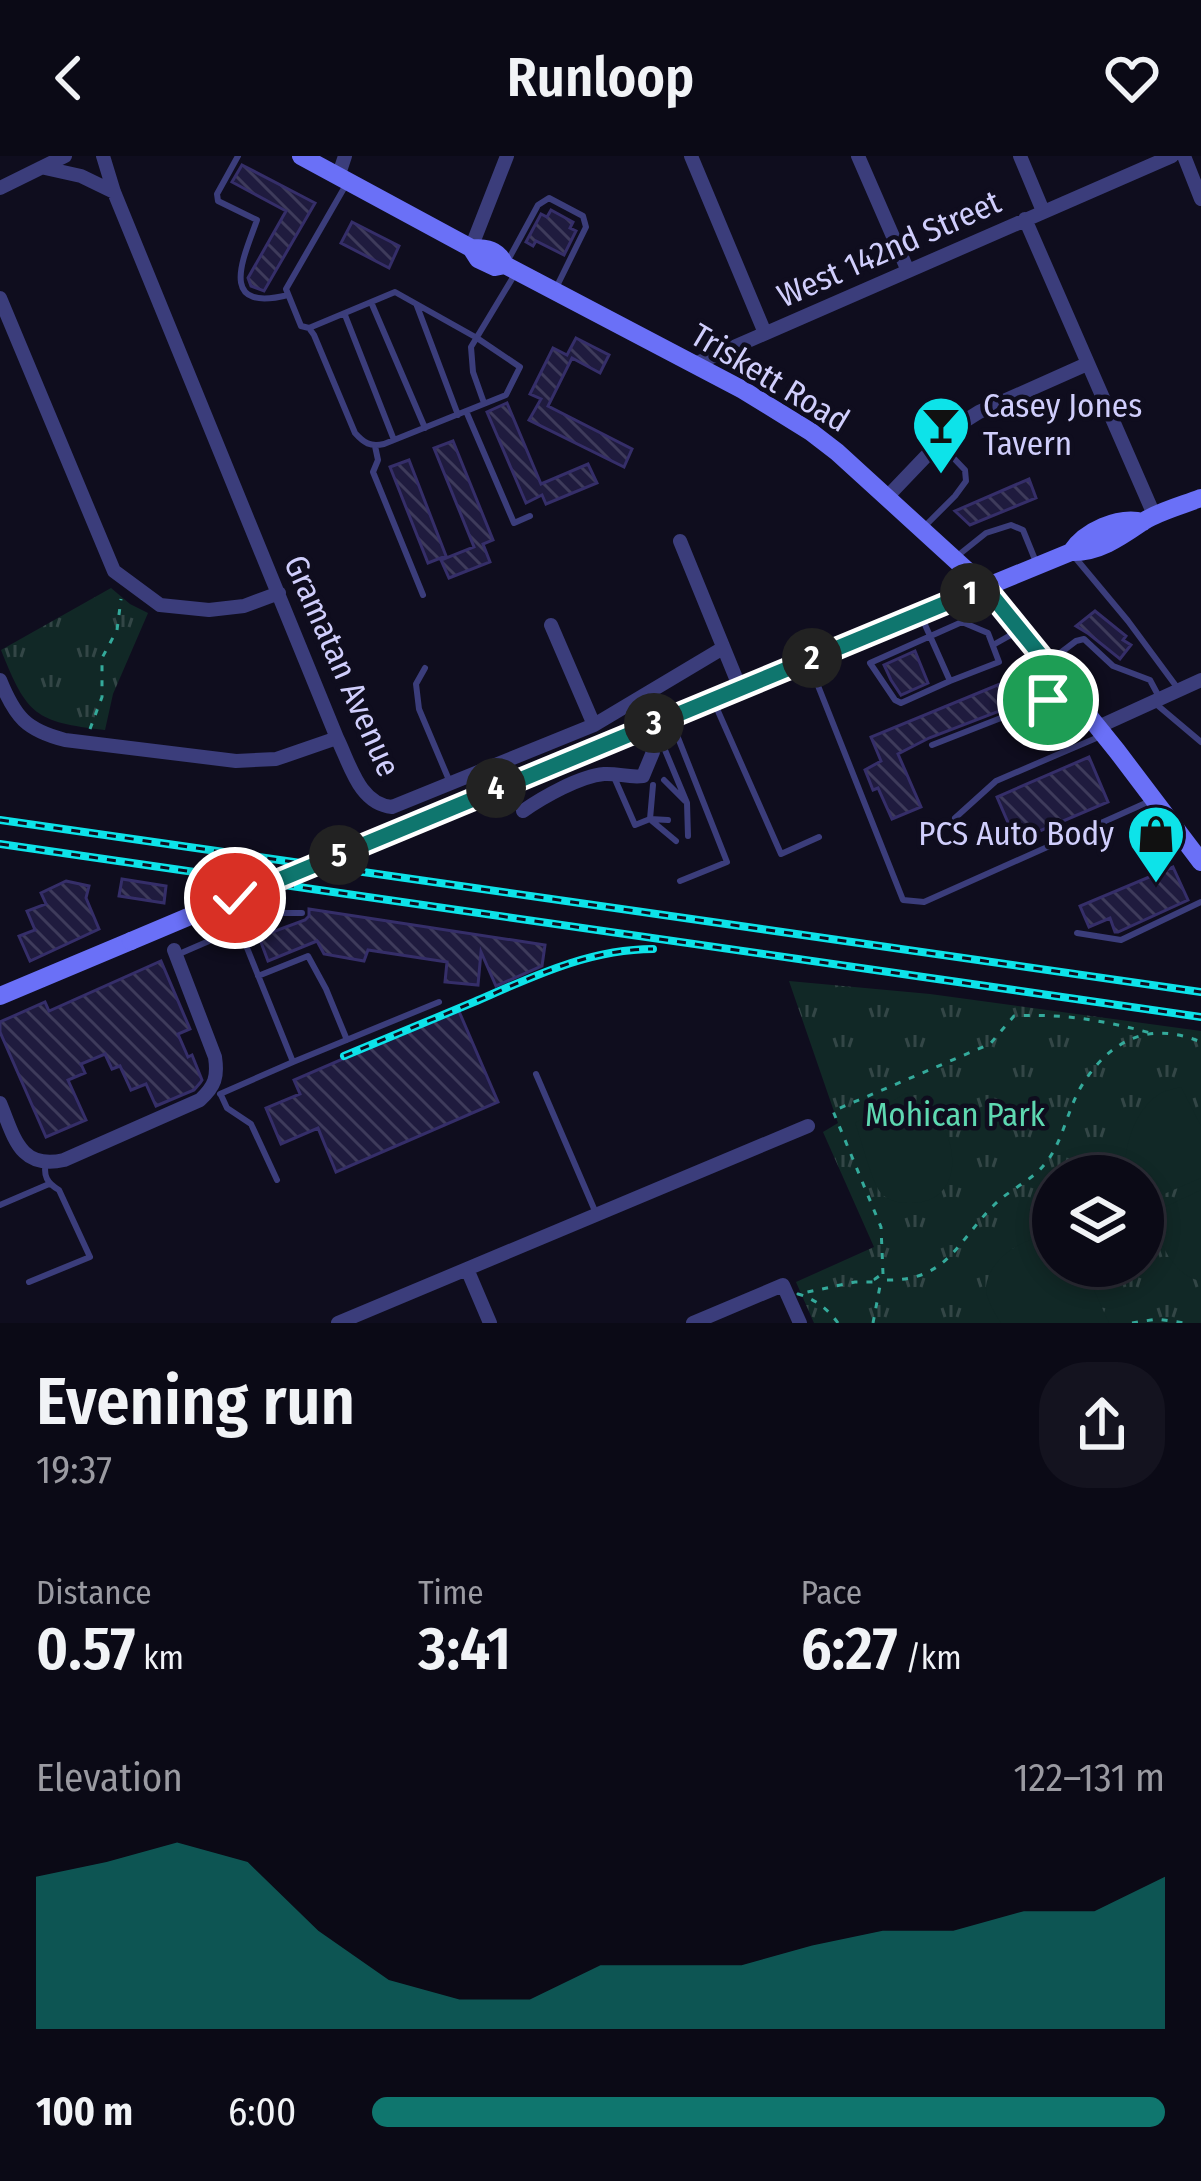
<!DOCTYPE html>
<html lang="en">
<head>
<meta charset="utf-8">
<style>
	body { margin:0; font-family:"Fira Sans Condensed",sans-serif; background:#14131f; color:#f1f3f6; height:100vh; display:flex; flex-direction:column; font-size:45px; white-space:nowrap }
	* { box-sizing:border-box; margin:0 }
	p { font-size:39px; color:#9a9aa1 }
	.icon { flex:none; width:66px; height:66px; fill:none; stroke:currentColor; stroke-width:2; stroke-linecap:round; stroke-linejoin:round }
	.map { position:relative; height:1167px; overflow:hidden }
	.side { display:flex; flex-direction:column; background:#0b0a16; flex:1 }
	.side>* { flex:none }
	.tools { position:absolute; left:1032px; top:999px; display:grid; gap:24px }
	.tools a { display:grid; place-items:center; width:132px; height:132px; border-radius:50%; background:#0b0a16; box-shadow:0 6px 18px #0003,0 0 0 3px #2b2b35; font-size:60px }
	.pin { position:absolute; display:grid; place-items:center; width:102px; height:102px; color:#fff; margin:-51px; border:6px solid #fff; border-radius:50%; box-shadow:0 3px 12px #0007 }
	.km { position:absolute; width:60px; height:60px; margin:-30px; border-radius:50%; background:#222; color:#fff; font-size:33px; line-height:60px; text-align:center }
	.round { display:grid; place-items:center; flex:none; width:126px; height:126px; border-radius:48px; background:#14131f }
	.head { display:flex; align-items:center; justify-content:space-between; height:204px; padding:0 36px }
	h1 { font-size:66px; font-weight:600; line-height:90px }
	.figures { display:grid; grid-template-columns:repeat(3,1fr); gap:18px; height:204px; padding:12px 36px }
	.figures div { display:grid; align-content:center }
	.figures b { font-size:60px; font-weight:600 }
	.figures small { font-size:33px; font-weight:400 }
	.figures p { font-size:33px }
	.chart { height:336px; padding:24px 36px }
	.chart p { display:flex; justify-content:space-between }
	.chart svg { width:100%; height:216px; margin-top:12px; fill:#0f766e; opacity:.7 }
	ul { padding:0 36px; list-style:none; font-size:39px }
	li { display:grid; grid-template-columns:192px 144px 1fr; align-items:center; height:90px }
	li i { height:30px; border-radius:15px; background:#0f766e }
	header { display:flex; justify-content:space-between; align-items:center; height:156px; padding:0 36px; background:#0b0a16; font-size:54px; font-weight:600 }
	.map>svg:first-child { display:block }
	.park { fill:url(#park-tufts); fill-rule:evenodd }
	.garden { fill:#112826 }
	.building { fill:url(#building-back-hatch); stroke:#352e69; stroke-width:3 }
	.lines { fill:none; stroke-linecap:round; stroke-linejoin:round }
	.path { stroke:#34aa9b; stroke-width:3; stroke-dasharray:6 9; stroke-linecap:butt }
	.lane { stroke:#3b3d7b; stroke-width:6 }
	.street { stroke:#3b3d7b; stroke-width:14 }
	.secondary { stroke:#6a70f7; stroke-width:18 }
	.rail-casing { stroke:#0de3e9; stroke-width:8 }
	.rail { stroke:#0f0d1e; stroke-width:3; stroke-dasharray:9; stroke-linecap:butt }
	.secondary-bridge { stroke:#6a70f7; stroke-width:18 }
	.route-casing { stroke:#fff; stroke-width:24 }
	.route { stroke:#0f766e; stroke-width:15 }
	.labels { text-anchor:middle; dominant-baseline:central; stroke-width:9; stroke-linejoin:round; paint-order:stroke }
	.street-label { font-size:33px; fill:#d0cefc; stroke:#0f0d1e }
	.poi-label { font-size:33px; fill:#d0cefc; stroke:#0f0d1e; text-anchor:start }
	.park-label { font-size:33px; fill:#5ed8b1; stroke:#0f0d1e }
</style>
</head>
<body>
<header><svg class="icon" aria-label="back" viewBox="0 0 24 24"><path d="M15 5l-7 7 7 7"/></svg>Runloop<svg class="icon" aria-label="heart" viewBox="0 0 24 24"><path d="M12 20l-8-8c-3-5 5-10 8-4 3-6 11-1 8 4z"/></svg></header>
<div class="map">
<svg width="1201" height="1167" viewBox="0 0 1201 1167">
	<defs>
		<pattern id="park-tufts" width="24" height="20" patternUnits="userSpaceOnUse" patternTransform="scale(3)"><rect width="24" height="20" fill="#112826"/><path d="M3 7l-1-3M5 7V3M7 7l1-3M15 17l-1-3M17 17v-4M19 17l1-3" fill="none" stroke="#334646"/></pattern>
		<pattern id="building-back-hatch" width="6" height="6" patternUnits="userSpaceOnUse" patternTransform="scale(3)"><rect width="6" height="6" fill="#1f1b3e"/><path d="M-1 5l2 2M0 0l6 6M5-1l2 2" fill="none" stroke="#3e3b5b"/></pattern>
	</defs>
	<rect width="100%" height="100%" fill="#0f0d1e"/>
	<path class="park" d="M 111,432 L 130,448 L 148,457 L 113,538 L 105,574 C 35,566 27,559 1,494 Z
		M 789,825 L 930,838 L 1201,875 L 1201,1167 L 814,1167 L 796,1126 L 874,1091 L 823,976 L 838,967 ZM 1053,1020 L 1143,1020 L 1143,1110 L 1053,1110 Z"/>
	<path class="garden" d="M 1181,931 L 1201,970 L 1201,1022 L 1143,1047 L 1143,1020 L 1126,1020 C 1122,993 1135,952 1161,937 C 1167,934 1174,933 1181,931 Z
		M 906,937 C 915,944 929,951 936,960 C 962,993 960,1050 907,1047 C 898,1047 887,1044 881,1037 C 872,1027 861,982 855,967 Z
		M 1201,1034 L 1201,1125 C 1174,1121 1153,1080 1156,1055 Z
		M 1053,1079 L 1053,1110 L 1083,1110 L 1109,1167 L 1001,1167 C 995,1157 985,1143 986,1130 C 991,1099 1026,1081 1053,1079 Z"/>
	<path class="building" d="M 242,9 L 315,47 L 264,135 L 251,130 L 248,122 L 286,55 L 232,26 Z
		M 551,54 L 573,66 L 570,72 L 576,75 L 564,99 L 536,85 L 533,90 L 526,86 L 541,58 L 547,61 Z
		M 352,66 L 399,90 L 389,112 L 341,87 Z
		M 576,182 L 609,199 L 600,217 L 572,202 L 548,250 L 632,293 L 624,311 L 529,264 L 541,243 L 530,238 L 553,192 L 567,199 Z
		M 507,247 L 541,328 L 588,308 L 597,327 L 546,348 L 542,339 L 526,347 L 487,256 Z
		M 453,285 L 493,384 L 483,388 L 490,406 L 449,422 L 441,404 L 474,391 L 434,292 Z
		M 409,304 L 446,400 L 428,407 L 390,311 Z
		M 1029,323 L 1036,342 L 970,369 L 955,355 Z
		M 1095,455 L 1126,480 L 1123,484 L 1131,489 L 1120,503 L 1089,478 L 1076,470 Z
		M 915,495 L 928,527 L 901,539 L 891,524 L 884,509 Z
		M 1000,528 L 1010,551 L 929,582 L 898,598 L 921,651 L 892,663 L 878,632 L 873,634 L 865,614 L 881,605 L 871,581 Z
		M 1089,601 L 1108,646 L 1016,685 L 997,641 Z
		M 1173,711 L 1188,744 L 1118,776 L 1115,776 L 1110,762 L 1089,771 L 1080,750 Z
		M 122,723 L 166,730 L 164,747 L 119,740 Z
		M 66,725 L 89,730 L 86,742 L 99,773 L 30,805 L 19,780 L 35,774 L 27,755 L 46,748 L 41,737 Z
		M 309,753 L 545,789 L 542,810 L 496,830 L 481,796 L 478,829 L 445,826 L 447,806 L 368,794 L 364,805 L 324,798 L 317,785 L 268,805 L 259,781 L 305,764 L 309,760 Z
		M 161,805 L 190,873 L 178,878 L 188,901 L 192,899 L 202,924 L 200,927 L 194,934 L 156,950 L 146,928 L 131,934 L 120,910 L 112,913 L 105,898 L 81,908 L 85,917 L 68,924 L 86,964 L 46,981 L 0,876 L 0,866 L 45,846 L 49,855 Z
		M 458,853 L 498,946 L 336,1016 L 318,972 L 281,988 L 266,952 L 300,938 L 294,924 Z"/>
	<g class="lines">
		<path class="path" d="M 90,573 L 102,541 L 102,502 L 117,474 L 121,443
			M 883,1118 L 881,1071 L 833,955 L 990,888 L 1014,860 C 1062,857 1108,865 1154,878
			M 887,1124 C 947,1125 957,1086 994,1049 C 1009,1034 1031,1025 1044,1009 C 1064,986 1067,951 1084,926 C 1112,883 1150,865 1201,886
			M 838,1167 C 828,1153 815,1143 798,1138 L 855,1126 L 875,1126
			M 873,1167 L 880,1130 L 875,1123 L 882,1118
			M 1132,1167 L 1157,1163 L 1185,1167"/>
		<path class="lane" d="M 238,0 L 217,38 L 218,45 L 257,64 C 244,101 216,157 288,139
			M 507,106 L 538,49 L 549,42 L 583,60 L 586,71 L 556,132
			M 371,146 L 425,272
			M 417,150 L 458,259
			M 345,159 L 394,284
			M 309,172 L 395,136 L 477,182 L 520,211 L 506,239 L 384,288 C 370,291 364,287 355,277 L 314,179 L 309,172 L 301,170 L 286,133 L 347,27
			M 484,247 L 473,216 L 471,191 L 515,118
			M 466,255 L 514,367 L 530,360
			M 375,290 L 378,304 L 373,316 L 423,439
			M 925,370 L 955,340 L 966,325 L 965,314 L 941,289
			M 1073,399 L 1128,465 L 1179,534
			M 956,401 L 986,377 L 1011,369 L 1023,374 L 1036,406
			M 922,462 L 950,525 L 999,506 L 988,477 L 962,466 L 870,507 L 895,544 L 901,547 L 950,525
			M 993,489 L 1009,480 L 1014,474
			M 1051,504 L 1076,485 L 1084,483 L 1113,510 L 1150,524 L 1158,539
			M 809,507 L 903,744 L 924,746 L 1148,646
			M 425,512 L 416,528 L 419,553 L 449,624
			M 714,546 L 781,698 L 819,681
			M 1156,548 L 1201,586
			M 671,564 L 727,706 L 680,725
			M 655,570 L 687,647 L 688,680
			M 932,589 L 1006,560 L 1020,559 L 1065,535
			M 614,621 L 635,669 L 650,663 L 668,664
			M 664,624 L 685,645
			M 955,662 L 996,625 L 1101,580
			M 650,663 L 653,629
			M 652,665 L 676,685
			M 239,772 L 274,757 L 302,757
			M 1077,777 L 1121,784 L 1201,746
			M 179,798 L 239,772 L 293,906 L 220,938
			M 258,820 L 308,800 L 326,833 L 347,884
			M 293,906 L 439,846
			M 536,918 L 595,1055
			M 221,939 L 227,952 L 251,968 L 277,1024
			M 0,1049 L 49,1028
			M 29,1126 L 90,1101 L 59,1034 C 47,1027 43,1020 46,1006"/>
		<path class="street" d="M 103,0 L 114,36 L 337,582 C 350,608 359,648 392,651 L 594,569 L 723,492
			M 691,0 L 765,177
			M 858,0 L 908,115
			M 1020,0 L 1043,55
			M 1184,0 L 1201,43
			M 45,12 L 81,20 L 114,36
			M 339,18 L 345,0
			M 0,32 L 65,0
			M 1025,63 L 1155,361
			M 471,92 L 507,0
			M 0,142 L 114,415 L 160,449 L 209,454 L 244,450 L 279,437
			M 695,208 L 1172,0
			M 888,340 L 952,273 L 979,256 L 1087,208
			M 680,385 L 740,532
			M 551,469 L 594,569
			M 0,524 C 15,561 26,574 65,584 L 236,605 L 276,603 L 337,582
			M 1098,571 L 1201,524
			M 523,655 C 543,641 580,620 604,618 C 618,617 629,622 643,620 L 653,596 L 645,571
			M 0,947 C 14,980 19,1014 64,1004 L 200,944 C 215,930 218,921 215,901 L 174,794
			M 467,1113 L 490,1167
			M 338,1167 L 808,970
			M 693,1167 L 783,1129 L 800,1167"/>
		<path class="secondary" d="M 301,0 L 471,92 L 478,103 L 495,111 L 505,109
			M 471,92 C 487,92 498,93 505,109 L 743,234 L 811,276 L 837,296 L 985,431 L 1117,595 L 1201,706
			M 1071,396 C 1085,375 1118,360 1143,366
			M 385,678 L 1071,396 C 1099,397 1122,380 1144,365 C 1160,355 1183,349 1201,342
			M 0,840 L 131,785"/>
		<defs>
			<path id="rail" d="M 0,664 L 1201,836
				M 0,688 L 1201,861
				M 344,900 C 387,882 431,864 474,846 C 532,821 589,793 653,793"/>
		</defs>
		<use href="#rail" class="rail-casing"/>
		<use href="#rail" class="rail"/>
		<path class="secondary-bridge" d="M 131,785 L 385,678"/>
	</g>
	<g class="lines">
		<defs>
			<path id="route" d="M 235,742 L 985,431 L 1068,533 L 1048,544"/>
		</defs>
		<use href="#route" class="route-casing"/>
		<use href="#route" class="route"/>
	</g>
	<defs>
		<symbol id="bar-pin" viewBox="-11 -11 22 30"><path d="M0 17L-7.5 6A9.5 9.5 0 1 1 7.5 6Z" fill="#0de3e9" stroke="#0f0d1e"/><path d="M-6-5H6L.8 .8V4.5H3.5V6h-7V4.5H-.8V.8Z" fill="#111"/></symbol>
		<symbol id="shop-pin" viewBox="-11 -11 22 30"><path d="M0 17L-7.5 6A9.5 9.5 0 1 1 7.5 6Z" fill="#0de3e9" stroke="#0f0d1e"/><path d="M-5-2.5h2.3a2.7 3.5 0 0 1 5.4 0H5L5.5 6h-11ZM-1.5-2.5h3a1.5 2.3 0 0 0-3 0Z" fill="#111"/></symbol>
	</defs>
	<g fill-rule="evenodd">
		<use href="#bar-pin" x="908" y="236" width="66" height="90"/>
		<use href="#shop-pin" x="1123" y="645" width="66" height="90"/>
	</g>
	<g class="labels">
		<g class="street-label">
			<text transform="translate(889 93) rotate(-24)">West 142nd Street</text>
			<text transform="translate(770 222) rotate(31)">Triskett Road</text>
			<text transform="translate(342 510) rotate(66)">Gramatan Avenue</text>
		</g>
		<g class="poi-label">
			<text x="983" y="250">Casey Jones<tspan x="983" dy="38">Tavern</tspan></text>
			<text x="1114" y="678" text-anchor="end">PCS Auto Body</text>
		</g>
		<g class="park-label">
			<text x="955" y="959">Mohican Park</text>
		</g>
	</g>
</svg>
<div class="tools">
<a><svg class="icon" aria-label="layers" viewBox="0 0 24 24"><path d="M12 4l9 5-9 5-9-5zM3 14l9 5 9-5"/></svg></a>
</div>
<div class="pin" style="left:1048px;top:544px;background:#1e9e55"><svg class="icon" aria-label="arrive" viewBox="0 0 24 24"><path d="M6 21V4h12l-3 4 3 4H6"/></svg></div>
<div class="pin" style="left:235px;top:742px;background:#d93025"><svg class="icon" aria-label="check" viewBox="0 0 24 24"><path d="M5 12l5 5 9-10"/></svg></div>
<b class="km" style="left:970px;top:437px">1</b>
<b class="km" style="left:812px;top:502px">2</b>
<b class="km" style="left:654px;top:567px">3</b>
<b class="km" style="left:496px;top:632px">4</b>
<b class="km" style="left:339px;top:699px">5</b>
</div>
<section class="side">
<div class="head"><div><h1>Evening run</h1><p>19:37</p></div><a class="round"><svg class="icon" aria-label="share" viewBox="0 0 24 24"><path d="M12 15V3M7 8l5-5 5 5M5 13v7h14v-7"/></svg></a></div>
<div class="figures">
<div><p>Distance</p><b>0.57<small> km</small></b></div>
<div><p>Time</p><b>3:41</b></div>
<div><p>Pace</p><b>6:27<small> /km</small></b></div>
</div>
<div class="chart"><p><span>Elevation</span>122–131 m</p>
<svg viewBox="0 0 160 44" preserveAspectRatio="none"><path d="M0 44V13L10 10L20 6L30 10L40 24L50 34L60 38L70 38L80 31L90 31L100 31L110 27L120 24L130 24L140 20L150 20L160 13V44z"/></svg>
</div>
<ul>
<li><b>100 m</b>6:00<i style="width:100%"></i></li>
</ul>
</section>
</body>
</html>
